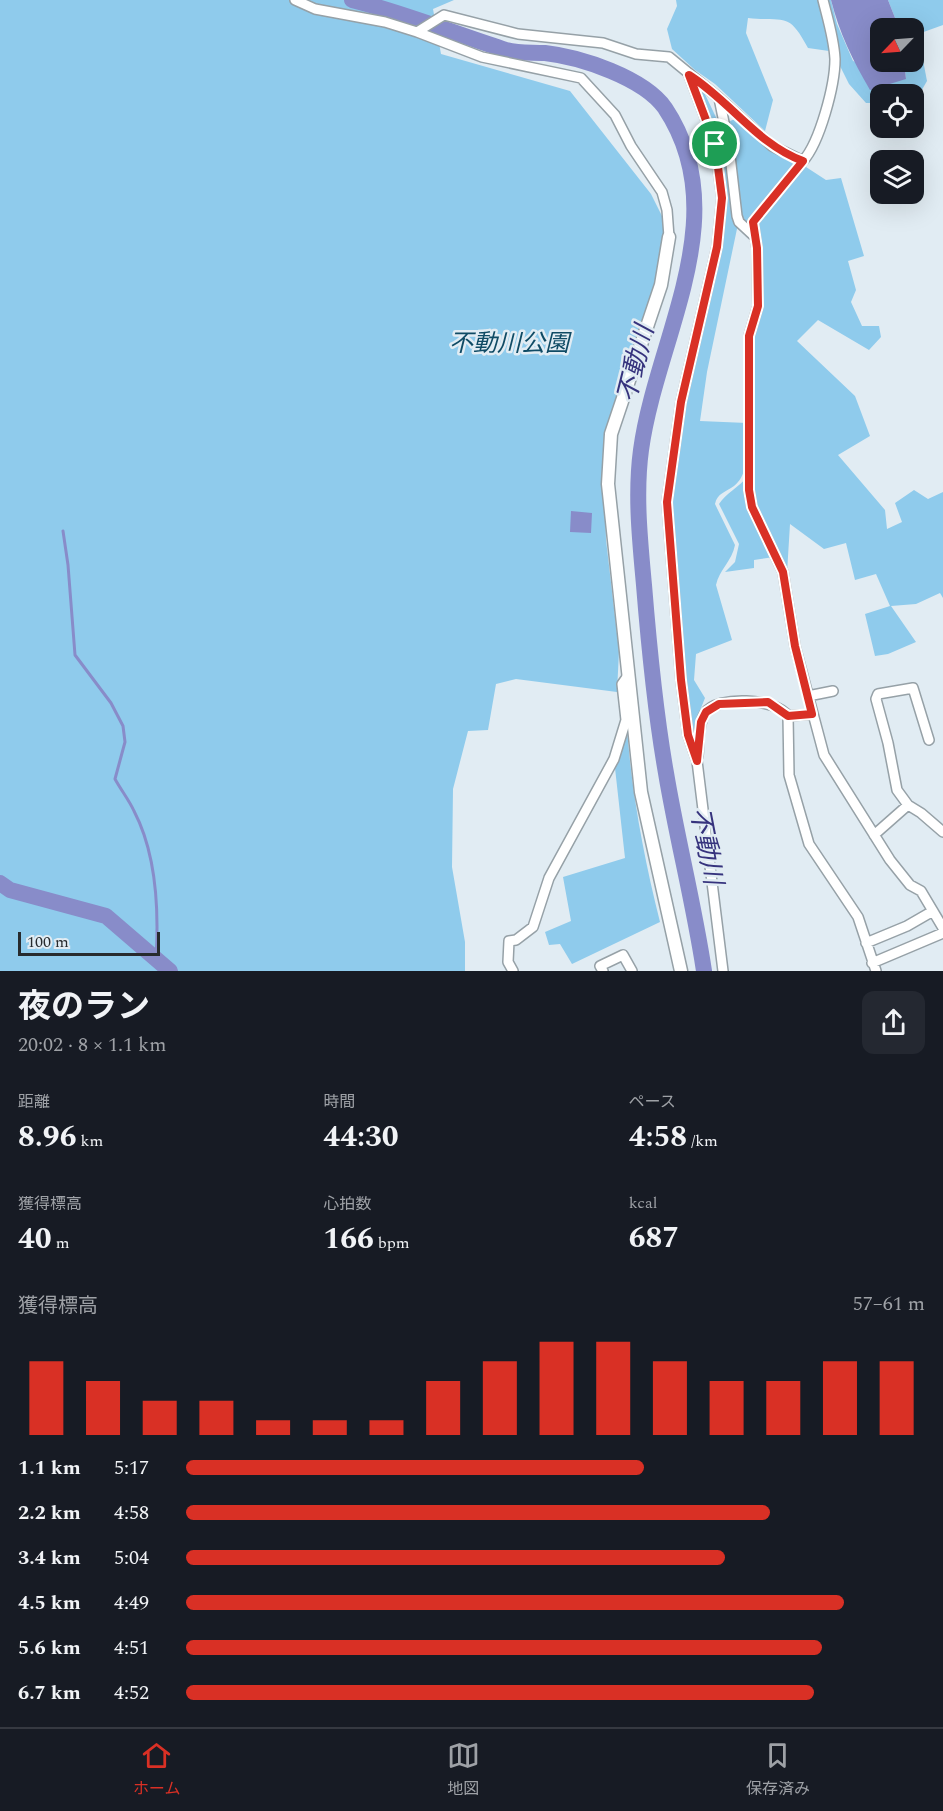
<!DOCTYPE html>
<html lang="ja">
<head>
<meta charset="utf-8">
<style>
	body { margin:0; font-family:Spectral,"Noto Sans JP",serif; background:#242831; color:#f1f3f6; height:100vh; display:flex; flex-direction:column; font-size:22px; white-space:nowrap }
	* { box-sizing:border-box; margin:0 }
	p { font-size:20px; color:#9ea1a6 }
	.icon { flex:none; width:33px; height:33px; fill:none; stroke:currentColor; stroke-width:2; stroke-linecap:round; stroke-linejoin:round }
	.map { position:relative; height:971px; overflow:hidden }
	.side { display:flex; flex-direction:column; background:#171b24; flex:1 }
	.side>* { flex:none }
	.needle { width:39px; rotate:245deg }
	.tools { position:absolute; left:870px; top:18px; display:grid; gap:12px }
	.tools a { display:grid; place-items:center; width:54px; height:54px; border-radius:12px; background:#171b24; box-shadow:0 6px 24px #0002; font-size:30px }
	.scale { position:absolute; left:18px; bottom:15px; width:142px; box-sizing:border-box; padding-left:6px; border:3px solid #272b2e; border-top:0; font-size:16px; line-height:21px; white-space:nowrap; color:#272b2e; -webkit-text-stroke:4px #e1ecf3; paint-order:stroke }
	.pin { position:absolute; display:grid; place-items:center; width:51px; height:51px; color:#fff; margin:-26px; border:3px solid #fff; border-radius:50%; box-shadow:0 2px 6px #0007 }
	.round { display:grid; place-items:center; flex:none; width:63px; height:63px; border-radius:12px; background:#242831 }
	.headline { display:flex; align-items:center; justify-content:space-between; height:102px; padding:0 18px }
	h1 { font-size:33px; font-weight:700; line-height:45px }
	.metrics { display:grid; grid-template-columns:repeat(3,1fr); gap:9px; height:102px; padding:6px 18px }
	.metrics div { display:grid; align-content:center }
	.metrics b { font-size:30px; font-weight:700 }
	.metrics small { font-size:16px; font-weight:400 }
	.metrics p { font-size:16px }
	.chart { height:168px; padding:12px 18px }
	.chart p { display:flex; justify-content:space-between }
	.chart svg { width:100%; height:108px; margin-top:6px; stroke:#d93025; stroke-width:6 }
	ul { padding:0 18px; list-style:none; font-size:20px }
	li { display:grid; grid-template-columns:96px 72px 1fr; align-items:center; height:45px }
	li i { height:15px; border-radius:8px; background:#d93025 }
	.tab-bar { display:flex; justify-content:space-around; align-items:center; height:84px; border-top:2px solid #363941; background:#171b24; font-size:16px; color:#9ea1a6 }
	.tab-bar a { display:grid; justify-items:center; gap:3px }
	.tab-bar .on { color:#d93025 }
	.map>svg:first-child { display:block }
	.green { fill:#8fcbec }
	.water { fill:#888cc9 }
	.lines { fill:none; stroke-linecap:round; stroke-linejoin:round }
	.stream { stroke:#888cc9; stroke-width:3 }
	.river { stroke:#888cc9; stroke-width:16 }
	.minor-casing { stroke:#96a1a7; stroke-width:12 }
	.tertiary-casing { stroke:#96a1a7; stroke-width:15 }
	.minor { stroke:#fff; stroke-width:9 }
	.tertiary { stroke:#fff; stroke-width:12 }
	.route-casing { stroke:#fff; stroke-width:12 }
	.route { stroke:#d93025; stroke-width:8 }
	.labels { text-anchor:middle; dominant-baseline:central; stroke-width:5; stroke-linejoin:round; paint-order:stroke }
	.park-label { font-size:24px; font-style:italic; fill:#0f4b65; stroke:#e1ecf3 }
	.water-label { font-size:26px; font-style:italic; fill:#36337d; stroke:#e1ecf3 }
</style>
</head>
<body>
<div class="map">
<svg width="943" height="971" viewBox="0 0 943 971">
	<rect width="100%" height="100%" fill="#e1ecf3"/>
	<path class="green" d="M 0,0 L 454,0 L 433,9 L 441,54 L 570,91 L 651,194 L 663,218 L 664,231 L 657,283 L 614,407 L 604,458 L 606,540 L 619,651 L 617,692 L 516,679 L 496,684 L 488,730 L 468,731 L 453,789 L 452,867 L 465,942 L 465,971 L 0,971 Z
		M 676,0 L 819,0 L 829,51 L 808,48 C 788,11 786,22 748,18 L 746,33 L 773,100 L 765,131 L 715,84 L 695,70 L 672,49 L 667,29 L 677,6 Z
		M 827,0 L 831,0 L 837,24 L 853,61 L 906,79 L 904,62 L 914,62 L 914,28 L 899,28 L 888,0 L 943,0 L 943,25 L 918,34 L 927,81 L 920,93 L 880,94 L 880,103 L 866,103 L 849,84 L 840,66 L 837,36 Z
		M 703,90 L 723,132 L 738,224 L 707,372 L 700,421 L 747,423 C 747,442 751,473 734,486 C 726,492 717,493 715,504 L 735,545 C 732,561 719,570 716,585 L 732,640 L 696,654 L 694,680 L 705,698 L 699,713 L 698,746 L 693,734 L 685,679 L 671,502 L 685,403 L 710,300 L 726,217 L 725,182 L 719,143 L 701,95 Z
		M 735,119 L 769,151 L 792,160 L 793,165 L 752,214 L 749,227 L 741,221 L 730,121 Z
		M 802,167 L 806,167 L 826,180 L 841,178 L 864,256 L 848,261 L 856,290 L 851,302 L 862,326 L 879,326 L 881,337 L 869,350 L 818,320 L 797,341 L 855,396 L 870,436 L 838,455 L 885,510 L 887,529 L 902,522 L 895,503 L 914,490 L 928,499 L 943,492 L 943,598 L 940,593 L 916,604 L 891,606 L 916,642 L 888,654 L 875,656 L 865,614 L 890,606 L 876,574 L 855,580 L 846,543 L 824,549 L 790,524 L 787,573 L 755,506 L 752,490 L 752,337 L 761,306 L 756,223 Z
		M 748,476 L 747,490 L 774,557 L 754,560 L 754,568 L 725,572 L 735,562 L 739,544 L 719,504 C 726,493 738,488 748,476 Z
		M 627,729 C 632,795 644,858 660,922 L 572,964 L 560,944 L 549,945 L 545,932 L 571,921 L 563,877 L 625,858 L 615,768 Z"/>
	<path class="water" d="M 831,0 L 888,0 L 899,28 L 880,28 L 880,62 L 904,62 L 906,79 L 870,90 C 853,61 839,32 831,0 Z
		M 571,511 L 592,513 L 591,533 L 570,532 Z"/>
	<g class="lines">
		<path class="stream" d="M 63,531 L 68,565 L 75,655 L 111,703 L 123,726 L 125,742 L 115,779 C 121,790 129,800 134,811 C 157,855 159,910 156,958"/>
		<path class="river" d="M 352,0 C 404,13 453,33 503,49 C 517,54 531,52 545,53 C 581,57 644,78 665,108 C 737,216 656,338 641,450 C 635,494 640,541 644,585 C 649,647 655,711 666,773 C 677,839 694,904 704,971
			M 0,883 L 10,890 L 106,916 L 170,971"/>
		<defs>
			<path id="minor" d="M 295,0 L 315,9 L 385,22 L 417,32 L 444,15 L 518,34 L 603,43 L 636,54 L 669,57 L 719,98 L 729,147 L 737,216 L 739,222 L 753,235
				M 417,32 L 482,57 L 581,78 L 615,115 L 631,146 L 662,192 L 667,210 L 669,237
				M 689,75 L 715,144 L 722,198 L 717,247 L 681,402 L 667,502 L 681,680 L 688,735 L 697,761 L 723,971
				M 719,98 L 772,146 L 803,161 C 820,142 835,85 835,59 C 834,39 828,20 823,0
				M 803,161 L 753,222 L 757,248 L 758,306 L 749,336 L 749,490 L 752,507 L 783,572 L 795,646 L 824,755 L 890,860 L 910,885 L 921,891 L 943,928
				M 808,696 L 833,691
				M 812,714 L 788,716 L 789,775 L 809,844 L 858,917 L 876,971
				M 698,756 C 699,743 698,725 705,713 C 717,695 776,698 788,716
				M 908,805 L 897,790 L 888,743 L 876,699 L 878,694 L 913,688 L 929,740
				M 874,835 L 908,805 L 921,813 L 943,832
				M 866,943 L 907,926 L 933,911
				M 872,963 L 943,933
				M 513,971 L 508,962 L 509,941 L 516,940 L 533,927 L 549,878 L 614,759 L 626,720 L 622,684 L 627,677
				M 603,971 L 600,966 L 623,955 L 632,971"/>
			<path id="tertiary" d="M 669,237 L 661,285 L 611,434 L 608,484 L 641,792 L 681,971"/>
		</defs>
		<use href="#minor" class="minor-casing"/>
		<use href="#tertiary" class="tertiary-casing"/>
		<use href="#minor" class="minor"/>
		<use href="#tertiary" class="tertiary"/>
	</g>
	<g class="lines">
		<defs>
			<path id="route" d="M 689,75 C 729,100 758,145 803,161 L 753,222 L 757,248 L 758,306 L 749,336 L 749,490 L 752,507 L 783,572 L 795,646 L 812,714 L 788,716 L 768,702 L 719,704 L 706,712 L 701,722 L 697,761 L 688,735 L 681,680 L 667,502 L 681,402 L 717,247 L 722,198 L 715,144 Z"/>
		</defs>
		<use href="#route" class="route-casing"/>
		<use href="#route" class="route"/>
	</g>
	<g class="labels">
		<g class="park-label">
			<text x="509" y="344">不動川公園</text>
		</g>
		<g class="water-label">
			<text transform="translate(636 364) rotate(-76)">不動川</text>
			<text transform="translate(706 846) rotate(79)">不動川</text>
		</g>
	</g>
</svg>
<div class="tools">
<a><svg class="needle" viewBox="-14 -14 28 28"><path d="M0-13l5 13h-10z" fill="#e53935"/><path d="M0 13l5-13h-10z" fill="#9ea1a6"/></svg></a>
<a><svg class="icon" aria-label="locate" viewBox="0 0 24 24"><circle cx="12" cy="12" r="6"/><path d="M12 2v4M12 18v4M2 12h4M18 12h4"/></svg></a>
<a><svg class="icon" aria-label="layers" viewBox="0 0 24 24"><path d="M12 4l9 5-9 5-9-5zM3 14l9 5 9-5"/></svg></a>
</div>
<div class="scale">100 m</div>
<div class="pin" style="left:715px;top:144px;background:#1e9e55"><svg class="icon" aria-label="arrive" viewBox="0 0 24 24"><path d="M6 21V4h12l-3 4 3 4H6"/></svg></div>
</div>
<section class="side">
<div class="headline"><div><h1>夜のラン</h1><p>20:02 · 8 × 1.1 km</p></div><a class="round"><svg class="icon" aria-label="share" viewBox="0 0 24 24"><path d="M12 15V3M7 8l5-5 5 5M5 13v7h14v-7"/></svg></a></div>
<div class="metrics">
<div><p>距離</p><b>8.96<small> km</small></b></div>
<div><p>時間</p><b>44:30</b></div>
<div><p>ペース</p><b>4:58<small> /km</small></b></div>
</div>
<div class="metrics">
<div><p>獲得標高</p><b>40<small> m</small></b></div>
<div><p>心拍数</p><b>166<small> bpm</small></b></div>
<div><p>kcal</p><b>687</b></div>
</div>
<div class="chart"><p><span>獲得標高</span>57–61 m</p>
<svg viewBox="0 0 160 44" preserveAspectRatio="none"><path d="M5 44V14M15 44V22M25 44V30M35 44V30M45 44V38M55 44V38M65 44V38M75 44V22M85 44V14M95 44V6M105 44V6M115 44V14M125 44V22M135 44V22M145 44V14M155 44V14"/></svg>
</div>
<ul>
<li><b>1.1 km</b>5:17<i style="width:62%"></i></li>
<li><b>2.2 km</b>4:58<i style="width:79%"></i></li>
<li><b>3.4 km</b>5:04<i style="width:73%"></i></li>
<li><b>4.5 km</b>4:49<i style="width:89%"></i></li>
<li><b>5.6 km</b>4:51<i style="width:86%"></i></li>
<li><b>6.7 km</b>4:52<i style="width:85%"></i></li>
</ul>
</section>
<nav class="tab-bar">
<a class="on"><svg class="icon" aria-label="home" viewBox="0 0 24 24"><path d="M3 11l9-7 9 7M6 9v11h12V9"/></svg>ホーム</a>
<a><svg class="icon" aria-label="map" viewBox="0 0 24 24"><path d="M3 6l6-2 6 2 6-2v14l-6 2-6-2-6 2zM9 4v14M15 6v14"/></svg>地図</a>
<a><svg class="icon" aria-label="saved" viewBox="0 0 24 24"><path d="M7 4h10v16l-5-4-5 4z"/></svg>保存済み</a>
</nav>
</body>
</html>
